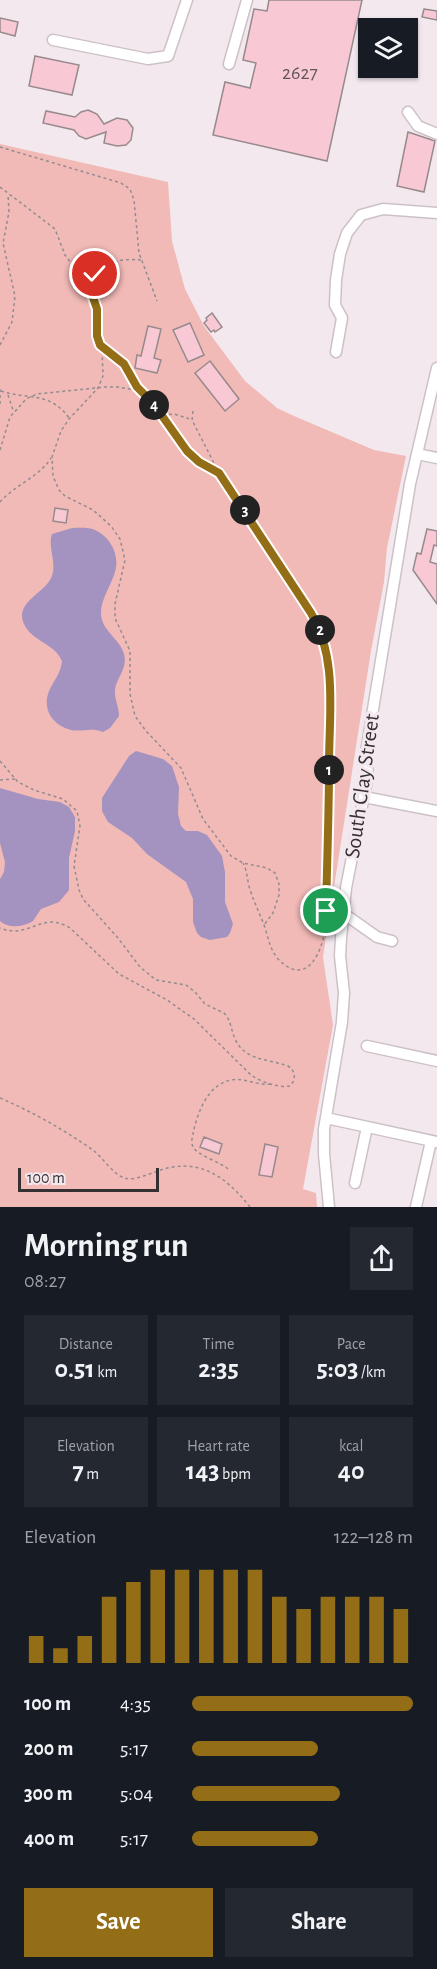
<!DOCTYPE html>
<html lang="en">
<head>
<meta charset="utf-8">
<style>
	body { margin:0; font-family:"Alegreya Sans",sans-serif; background:#242831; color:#f1f3f6; height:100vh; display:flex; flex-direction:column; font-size:22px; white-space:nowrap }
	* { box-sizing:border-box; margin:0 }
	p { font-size:20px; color:#9ea1a6 }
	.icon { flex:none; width:33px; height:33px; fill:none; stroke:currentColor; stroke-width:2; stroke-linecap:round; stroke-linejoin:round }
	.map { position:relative; height:1207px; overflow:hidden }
	.side { display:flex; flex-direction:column; background:#171b24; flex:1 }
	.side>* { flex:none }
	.tools { position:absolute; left:358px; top:18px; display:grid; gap:12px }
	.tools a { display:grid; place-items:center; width:60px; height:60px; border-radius:0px; background:#171b24; box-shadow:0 2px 4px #0004; font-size:30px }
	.scale { position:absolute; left:18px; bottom:15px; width:141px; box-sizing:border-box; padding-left:6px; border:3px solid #353133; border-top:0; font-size:16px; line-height:21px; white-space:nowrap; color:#353133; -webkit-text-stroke:4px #f4e8ef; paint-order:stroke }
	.pin { position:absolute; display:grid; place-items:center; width:51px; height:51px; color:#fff; margin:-26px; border:3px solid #fff; border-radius:50%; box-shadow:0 2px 6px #0007 }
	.km { position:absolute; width:30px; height:30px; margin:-15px; border-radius:50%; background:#222; color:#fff; font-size:16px; line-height:30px; text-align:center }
	.round { display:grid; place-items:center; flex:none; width:63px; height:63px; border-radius:0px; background:#242831 }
	.overview { display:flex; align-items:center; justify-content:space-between; height:102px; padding:0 24px }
	h1 { font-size:33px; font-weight:600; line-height:45px }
	.stats { display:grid; grid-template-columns:repeat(3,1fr); gap:9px; height:102px; padding:6px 24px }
	.stats div { display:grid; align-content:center; border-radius:0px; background:#242831; text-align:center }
	.stats b { font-size:26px; font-weight:600 }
	.stats small { font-size:16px; font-weight:400 }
	.stats p { font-size:16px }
	.chart { height:168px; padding:12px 24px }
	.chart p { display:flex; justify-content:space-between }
	.chart svg { width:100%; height:108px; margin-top:6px; stroke:#946e17; stroke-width:6 }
	.cta { display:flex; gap:12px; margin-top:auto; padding:12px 24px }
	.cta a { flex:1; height:69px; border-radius:0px; background:#946e17; color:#fff; font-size:24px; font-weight:600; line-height:69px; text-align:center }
	.cta a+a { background:#242831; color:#f1f3f6 }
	ul { padding:0 24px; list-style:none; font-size:20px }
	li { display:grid; grid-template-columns:96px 72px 1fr; align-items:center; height:45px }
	li i { height:15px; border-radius:8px; background:#946e17 }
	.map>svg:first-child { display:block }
	.green { fill:#f1bab7 }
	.water { fill:#a492c0 }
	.building { fill:#f8c9d4; stroke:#978a8d; stroke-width:1.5 }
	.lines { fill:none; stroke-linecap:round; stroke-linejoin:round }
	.minor-casing { stroke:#cdc1c8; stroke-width:13 }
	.path { stroke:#938b8f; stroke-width:1.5; stroke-dasharray:3 3; stroke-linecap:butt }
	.minor { stroke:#fff; stroke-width:10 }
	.route-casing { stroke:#fff; stroke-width:12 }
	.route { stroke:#946e17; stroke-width:8 }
	.labels { text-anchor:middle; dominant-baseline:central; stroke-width:6; stroke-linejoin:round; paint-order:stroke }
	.number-label { font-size:20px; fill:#66575b }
	.street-label { font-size:22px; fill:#353133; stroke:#f4e8ef }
</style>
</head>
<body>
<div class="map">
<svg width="437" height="1207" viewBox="0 0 437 1207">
	<rect width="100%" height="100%" fill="#f4e8ef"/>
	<path class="green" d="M 0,144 L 168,182 L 172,241 L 185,289 L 204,326 L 245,381 L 277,408 L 294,416 L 374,450 L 406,456 L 387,548 L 384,582 L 371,651 L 323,957 L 333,1025 L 303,1189 L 316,1193 L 317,1207 L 0,1207 Z"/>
	<path class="water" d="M 72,528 C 80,528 88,527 95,530 C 111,537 120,556 115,572 C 111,586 100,600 101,615 C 103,632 120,639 124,654 C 128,668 117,677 115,689 C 114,698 119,707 119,716 L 110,728 L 103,732 C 92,727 82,732 71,730 C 52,725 42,709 49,691 C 54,680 61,673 62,661 C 55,644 34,642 25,626 C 13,604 41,595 50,580 C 59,565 47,549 52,534 Z
		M 136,751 L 163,759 L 172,766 L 179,787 L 178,814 L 181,826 L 186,831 L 198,831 L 207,835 L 222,856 L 225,872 L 225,902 L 233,924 L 230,933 L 227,937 L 210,940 L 201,937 L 197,933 L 193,922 L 193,899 L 186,882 L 147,854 L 132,838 L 108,822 L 102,811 L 102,798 L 129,756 Z
		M 0,788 L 38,799 L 60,802 L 69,807 L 75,817 L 75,831 L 69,858 L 69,890 L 59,902 L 41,909 L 33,921 C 23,927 9,929 0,921 L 0,879 L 4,872 L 5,862 L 0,843 Z"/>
	<path class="building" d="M 269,0 L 362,0 L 327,161 L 213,135 L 225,82 L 250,88 L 256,63 L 243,60 L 254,9 L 267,11 Z
		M 424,9 L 437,11 L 437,20 L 422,17 Z
		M 0,18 L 18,22 L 15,36 L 0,32 Z
		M 35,56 L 79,65 L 72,95 L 29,86 Z
		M 88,110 L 97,114 L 104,124 L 117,118 L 127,120 L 133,128 L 131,140 L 126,145 L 117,146 L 104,143 L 106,132 L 86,139 L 79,136 L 74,130 L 43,123 L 46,111 L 75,117 L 81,112 Z
		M 408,132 L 435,141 L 424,192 L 397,186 Z
		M 212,313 L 222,327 L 215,332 L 214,330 L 211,332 L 204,323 L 207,320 L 206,318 Z
		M 190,323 L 204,355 L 188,362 L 173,330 Z
		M 148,326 L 161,329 L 154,358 L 161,360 L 157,373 L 135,368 L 137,355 L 141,356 Z
		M 210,361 L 239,399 L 225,411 L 195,373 Z
		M 55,508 L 68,510 L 66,523 L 53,521 Z
		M 427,529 L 437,531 L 437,546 L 434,545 L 430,562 L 437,564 L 437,604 L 413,570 L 417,553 L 421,554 Z
		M 204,1137 L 222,1144 L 219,1154 L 200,1147 Z
		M 265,1144 L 278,1147 L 272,1177 L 259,1175 Z"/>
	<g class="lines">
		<defs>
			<path id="minor" d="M 53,40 L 148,59 L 168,56 L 187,0
				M 229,64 L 247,0
				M 408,112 L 418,126 L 437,134
				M 336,352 L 342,318 L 335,305 L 336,280 L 340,254 L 347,233 L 361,215 L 383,209 L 437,213
				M 417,454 L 437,458
				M 364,797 L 437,811
				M 343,913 L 377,937 L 392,941
				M 367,1046 L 437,1061
				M 326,1118 L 437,1142
				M 355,1183 L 367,1127
				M 329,1207 L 324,1154 L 324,1129 L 342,1022 L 344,993 L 340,956 L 341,938 L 346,888 L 368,775 L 366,752 L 410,484 L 437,368
				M 416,1207 L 431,1141"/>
		</defs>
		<use href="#minor" class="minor-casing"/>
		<path class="path" d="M 0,147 L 121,183 L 130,189 L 134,200 L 139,253 L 157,301
			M 0,187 L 55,229 L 65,255 L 93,293 L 97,309 L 97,336 L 102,348 L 103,376 L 98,388 L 69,419 L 61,431 L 52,457 L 53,476 L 59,490 L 65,496 L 93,510 L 111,526 L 120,539 L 125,560 L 115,604 L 115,618 L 130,651 L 130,694 L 135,716 L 146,731 L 181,768 L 203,819 L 231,856 L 243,863 L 267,868 L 275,873 L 279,884 L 279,895 L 273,913 L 264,925
			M 89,286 C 100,263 116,258 141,260
			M 0,345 L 12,322 L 15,296 L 3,243 L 9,212 L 8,194
			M 103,348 L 125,364 L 137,387 L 153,403 L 187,451 L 199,462 L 217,472
			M 0,389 L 0,407
			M 1,391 C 27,400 50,391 69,418
			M 8,395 L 13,410
			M 193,411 L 192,420 L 219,473 L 316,621 L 325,646 L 330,697 L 326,925 C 323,947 310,987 281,962 C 270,952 269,939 264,925 C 259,912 253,900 249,886 C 247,878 247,870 243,863
			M 163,415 L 174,414 L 190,419
			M 0,450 L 10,417 L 26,399 L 37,394 L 105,387 L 117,387 L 147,392
			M 0,502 C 15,485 40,476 51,458
			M 0,761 L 18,782 L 34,790 L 63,799 L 77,811 L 80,826 L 74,866 L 79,890 L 83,899 L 118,938 L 140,967 L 156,980 L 186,985 L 195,992 L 205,1004 L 224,1013 C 231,1020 231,1030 235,1039 C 245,1061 269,1059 288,1066 C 296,1071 296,1080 290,1086 C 278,1088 261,1082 251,1075 L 194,1019 L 167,1000 L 119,974 L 70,928 C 40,910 31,940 0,928
			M 0,780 L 15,779
			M 0,1098 C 33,1112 64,1130 93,1150 C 103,1158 112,1173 124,1178 C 133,1181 146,1175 155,1172 C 196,1156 224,1174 250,1207
			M 228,1169 C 220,1162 197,1155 193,1147 C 191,1143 192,1138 193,1134 C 197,1113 208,1084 231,1080 C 244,1077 256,1086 272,1084"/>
		<use href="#minor" class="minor"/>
	</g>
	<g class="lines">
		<defs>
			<path id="route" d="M 95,274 L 89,286 L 97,309 L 97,336 L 100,345 L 124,364 L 137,387 L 153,403 L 187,451 L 199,462 L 219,473 L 311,613 C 338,658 329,714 329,765 C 329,814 327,862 326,911"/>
		</defs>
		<use href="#route" class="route-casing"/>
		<use href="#route" class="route"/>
	</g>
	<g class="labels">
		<g class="number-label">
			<text x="300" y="73">2627</text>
		</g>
		<g class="street-label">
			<text transform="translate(362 786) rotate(-82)">South Clay Street</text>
		</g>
	</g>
</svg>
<div class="tools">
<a><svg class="icon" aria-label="layers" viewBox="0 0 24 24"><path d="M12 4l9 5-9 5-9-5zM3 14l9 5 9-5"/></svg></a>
</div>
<div class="scale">100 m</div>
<div class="pin" style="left:326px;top:911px;background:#1e9e55"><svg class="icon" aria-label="arrive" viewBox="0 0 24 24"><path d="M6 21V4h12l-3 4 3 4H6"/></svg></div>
<div class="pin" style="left:95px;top:274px;background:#d93025"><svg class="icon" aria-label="check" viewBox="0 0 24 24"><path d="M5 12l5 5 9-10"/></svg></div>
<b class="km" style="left:329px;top:770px">1</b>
<b class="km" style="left:320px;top:630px">2</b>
<b class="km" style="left:245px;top:510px">3</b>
<b class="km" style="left:154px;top:405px">4</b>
</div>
<section class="side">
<div class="overview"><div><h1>Morning run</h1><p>08:27</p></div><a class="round"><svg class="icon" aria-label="share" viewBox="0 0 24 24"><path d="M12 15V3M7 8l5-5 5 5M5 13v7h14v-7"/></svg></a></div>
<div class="stats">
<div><p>Distance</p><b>0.51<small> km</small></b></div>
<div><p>Time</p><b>2:35</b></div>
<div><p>Pace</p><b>5:03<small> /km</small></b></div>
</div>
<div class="stats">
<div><p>Elevation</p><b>7<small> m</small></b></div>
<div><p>Heart rate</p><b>143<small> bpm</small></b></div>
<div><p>kcal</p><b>40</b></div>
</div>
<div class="chart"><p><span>Elevation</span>122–128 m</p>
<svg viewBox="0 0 160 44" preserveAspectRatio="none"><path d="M5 44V33M15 44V38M25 44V33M35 44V17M45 44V11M55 44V6M65 44V6M75 44V6M85 44V6M95 44V6M105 44V17M115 44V22M125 44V17M135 44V17M145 44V17M155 44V22"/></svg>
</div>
<ul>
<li><b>100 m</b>4:35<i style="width:100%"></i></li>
<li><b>200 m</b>5:17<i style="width:57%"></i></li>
<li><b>300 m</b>5:04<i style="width:67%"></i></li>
<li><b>400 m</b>5:17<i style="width:57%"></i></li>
</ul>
<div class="cta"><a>Save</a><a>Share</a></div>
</section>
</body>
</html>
